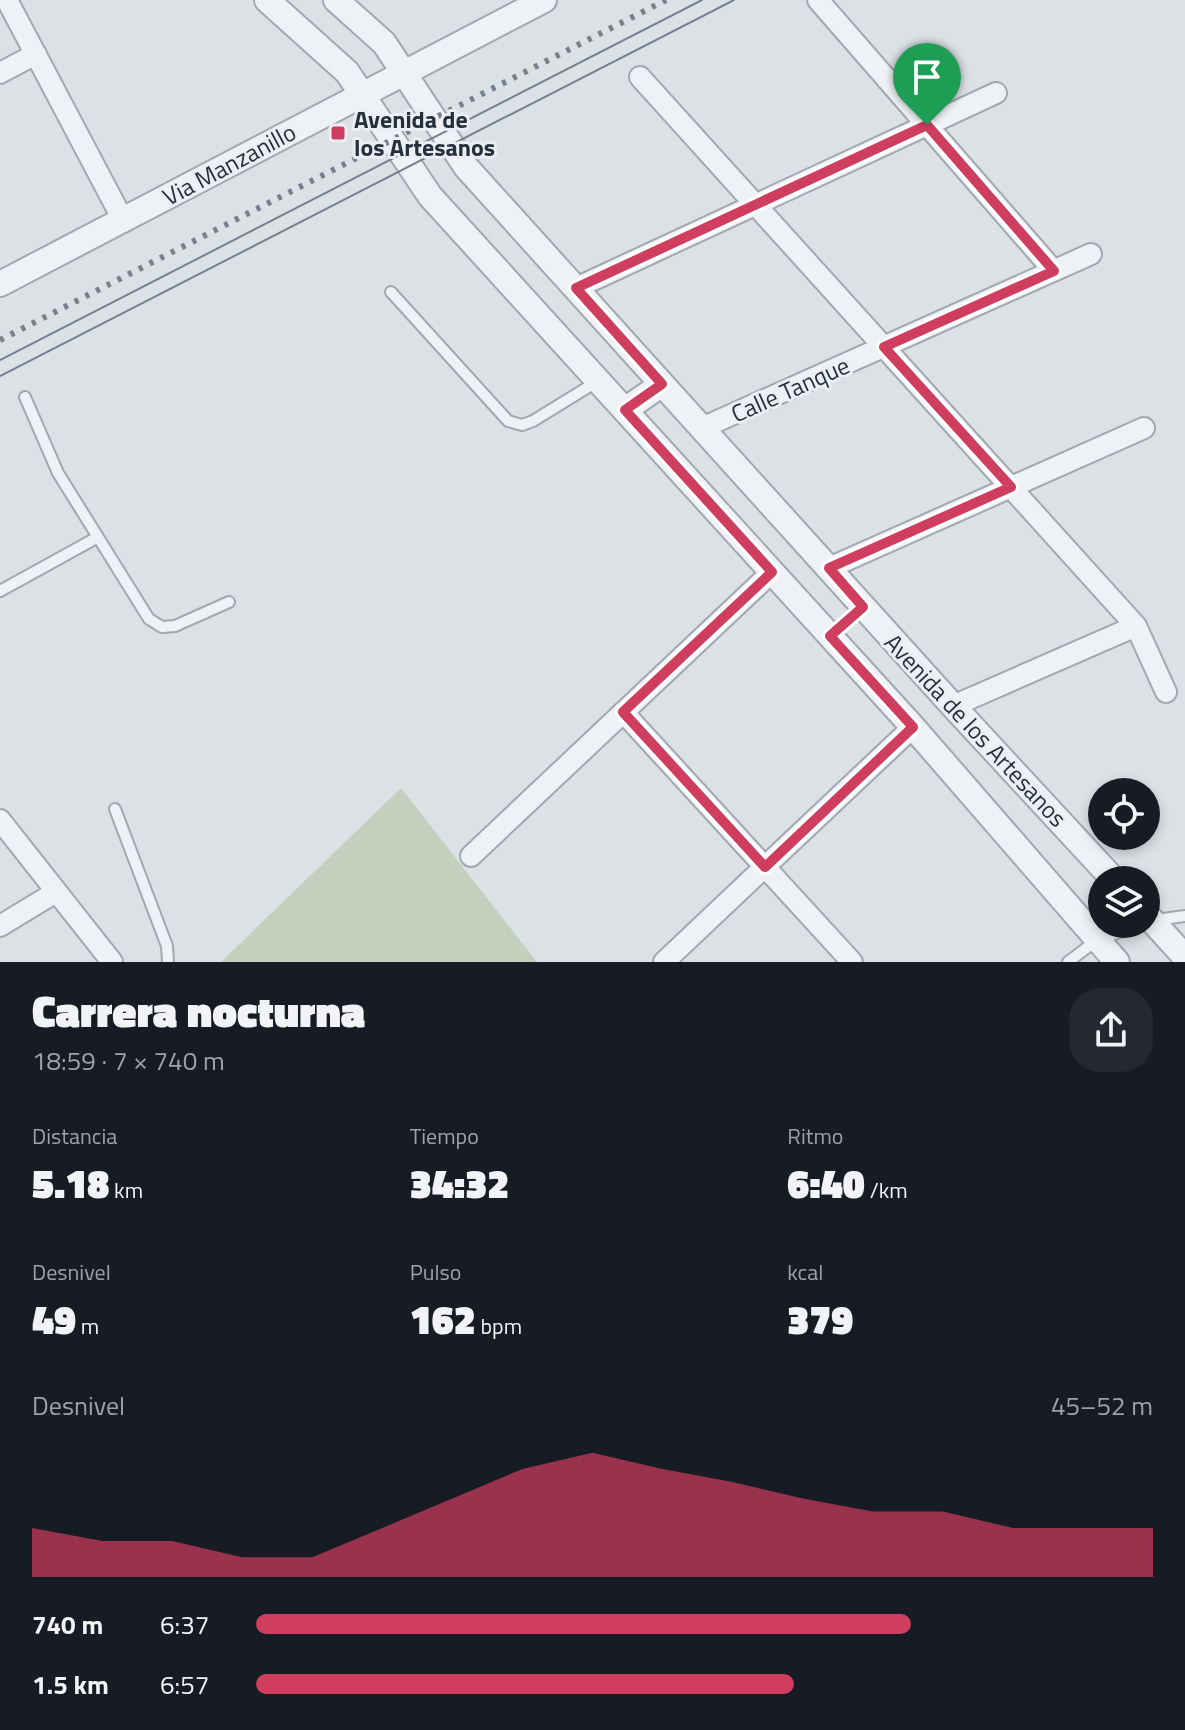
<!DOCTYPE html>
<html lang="es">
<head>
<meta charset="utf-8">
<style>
	body { margin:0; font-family:"Titillium Web",sans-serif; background:#242831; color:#f1f3f6; height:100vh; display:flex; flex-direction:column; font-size:30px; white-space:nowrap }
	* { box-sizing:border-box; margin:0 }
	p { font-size:26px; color:#9ea1a6 }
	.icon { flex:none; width:44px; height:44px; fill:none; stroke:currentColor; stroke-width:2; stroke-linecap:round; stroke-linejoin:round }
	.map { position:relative; height:962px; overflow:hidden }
	.details { display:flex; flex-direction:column; background:#171b24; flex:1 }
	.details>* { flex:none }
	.buttons { position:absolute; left:1088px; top:778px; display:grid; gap:16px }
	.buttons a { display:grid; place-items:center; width:72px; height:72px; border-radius:50%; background:#171b24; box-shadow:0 4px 12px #0003; font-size:40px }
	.pin { position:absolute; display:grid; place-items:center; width:68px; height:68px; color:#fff; margin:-82px -34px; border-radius:50% 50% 50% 0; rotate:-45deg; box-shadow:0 0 8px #0007 }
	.pin .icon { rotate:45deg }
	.round { display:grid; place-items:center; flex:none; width:84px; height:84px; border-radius:32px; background:#242831 }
	.headline { display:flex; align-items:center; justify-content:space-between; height:136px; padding:0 32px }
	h1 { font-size:44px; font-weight:800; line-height:60px }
	.figures { display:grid; grid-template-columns:repeat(3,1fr); gap:12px; height:136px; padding:8px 32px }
	.figures div { display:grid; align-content:center }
	.figures b { font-size:40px; font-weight:800 }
	.figures small { font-size:22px; font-weight:400 }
	.figures p { font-size:22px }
	.chart { height:224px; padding:16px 32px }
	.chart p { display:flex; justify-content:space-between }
	.chart svg { width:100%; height:144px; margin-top:8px; fill:#cf3d5f; opacity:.7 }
	ul { padding:0 32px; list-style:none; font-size:26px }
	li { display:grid; grid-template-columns:128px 96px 1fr; align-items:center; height:60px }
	li i { height:20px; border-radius:10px; background:#cf3d5f }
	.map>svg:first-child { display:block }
	.green { fill:#c3d0bd }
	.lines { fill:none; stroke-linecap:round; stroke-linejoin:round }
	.service-casing { stroke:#a1a8b0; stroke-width:14 }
	.minor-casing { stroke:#a1a8b0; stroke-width:24 }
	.tertiary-casing { stroke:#a1a8b0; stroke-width:28 }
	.service { stroke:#eef1f5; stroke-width:10 }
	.minor { stroke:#eef1f5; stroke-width:20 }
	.tertiary { stroke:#eef1f5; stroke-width:24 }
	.tram { stroke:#758190; stroke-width:2 }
	.rail { stroke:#758190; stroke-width:6; stroke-dasharray:4 8; stroke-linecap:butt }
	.route-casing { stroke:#fff; stroke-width:16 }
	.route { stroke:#cf3d5f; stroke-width:10 }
	.poi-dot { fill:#cf3d5f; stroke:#ebeff4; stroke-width:3 }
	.labels { text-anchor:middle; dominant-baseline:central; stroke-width:6; stroke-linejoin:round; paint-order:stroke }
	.poi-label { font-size:24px; font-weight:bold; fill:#25303d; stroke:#ebeff4; text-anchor:start }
	.street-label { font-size:24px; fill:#25303d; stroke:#ebeff4 }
</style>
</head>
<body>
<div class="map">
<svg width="1185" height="962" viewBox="0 0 1185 962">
	<rect width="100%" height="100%" fill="#dce1e6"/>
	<path class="green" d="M 401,788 L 537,962 L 221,962 Z"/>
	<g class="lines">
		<defs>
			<path id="service" d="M 391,292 L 508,421 L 522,425 L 533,421 L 598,381
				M 25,397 L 58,473 L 149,619 L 162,627 L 175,626 L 229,602
				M 0,591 L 98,537
				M 115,809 L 167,946 L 168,962
				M 1156,920 L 1185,916
				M 1068,962 L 1097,940 L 1143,924"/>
			<path id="minor" d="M 7,0 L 123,220
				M 818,0 L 1054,271
				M 0,73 L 36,54
				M 640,77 L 1136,626 L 1166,692
				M 576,288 L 996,93
				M 702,428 L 1091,254
				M 829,568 L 1144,428
				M 953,706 L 1136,626
				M 623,712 L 852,962
				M 0,820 L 112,962
				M 471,856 L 772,572
				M 0,926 L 56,892
				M 664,962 L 913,727"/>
			<path id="tertiary" d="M 267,0 L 347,72 L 430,196 L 913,727 L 1117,962
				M 336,0 L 384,43 L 466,167 L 953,706 L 1114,880
				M 0,284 L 544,0
				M 625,410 L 662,384
				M 1146,914 L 1185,957"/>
		</defs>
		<use href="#service" class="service-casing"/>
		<use href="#minor" class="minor-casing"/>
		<use href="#tertiary" class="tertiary-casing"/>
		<use href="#service" class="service"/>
		<use href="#minor" class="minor"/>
		<use href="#tertiary" class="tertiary"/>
		<path class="tram" d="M 0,360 L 702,0
			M 0,376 L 734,0"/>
		<path class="rail" d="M 0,340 L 666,0"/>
	</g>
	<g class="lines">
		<defs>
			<path id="route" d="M 927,125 L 1054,271 L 884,347 L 1011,487 L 829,568 L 863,607 L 830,636 L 913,727 L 765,867 L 623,712 L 772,572 L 625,410 L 662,384 L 576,288 Z"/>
		</defs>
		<use href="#route" class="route-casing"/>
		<use href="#route" class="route"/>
	</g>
	<rect class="poi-dot" x="330" y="125" width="16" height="16" rx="4"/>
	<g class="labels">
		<g class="poi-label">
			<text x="354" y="119">Avenida de<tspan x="354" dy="28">los Artesanos</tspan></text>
		</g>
		<g class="street-label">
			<text transform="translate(229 164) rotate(-28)">Via Manzanillo</text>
			<text transform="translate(790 389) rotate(-24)">Calle Tanque</text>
			<text transform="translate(976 730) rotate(47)">Avenida de los Artesanos</text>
		</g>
	</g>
</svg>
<div class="buttons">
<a><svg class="icon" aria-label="locate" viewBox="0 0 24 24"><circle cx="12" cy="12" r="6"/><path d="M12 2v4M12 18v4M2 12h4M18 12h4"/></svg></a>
<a><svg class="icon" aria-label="layers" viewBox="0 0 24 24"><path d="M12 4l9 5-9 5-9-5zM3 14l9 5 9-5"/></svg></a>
</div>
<div class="pin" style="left:927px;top:125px;background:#1e9e55"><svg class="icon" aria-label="arrive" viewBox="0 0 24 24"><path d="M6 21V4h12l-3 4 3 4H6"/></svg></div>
</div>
<section class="details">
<div class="headline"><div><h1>Carrera nocturna</h1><p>18:59 · 7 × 740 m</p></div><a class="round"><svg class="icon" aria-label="share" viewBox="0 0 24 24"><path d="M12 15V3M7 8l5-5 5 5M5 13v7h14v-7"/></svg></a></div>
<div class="figures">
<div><p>Distancia</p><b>5.18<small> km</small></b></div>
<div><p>Tiempo</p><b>34:32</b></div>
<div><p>Ritmo</p><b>6:40<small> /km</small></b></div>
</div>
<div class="figures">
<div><p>Desnivel</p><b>49<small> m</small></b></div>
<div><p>Pulso</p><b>162<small> bpm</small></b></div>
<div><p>kcal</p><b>379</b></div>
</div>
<div class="chart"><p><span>Desnivel</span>45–52 m</p>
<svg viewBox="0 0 160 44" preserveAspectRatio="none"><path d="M0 44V29L10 33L20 33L30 38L40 38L50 29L60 20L70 11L80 6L90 11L100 15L110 20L120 24L130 24L140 29L150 29L160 29V44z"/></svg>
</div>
<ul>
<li><b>740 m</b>6:37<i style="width:73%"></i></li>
<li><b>1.5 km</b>6:57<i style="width:60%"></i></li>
</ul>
</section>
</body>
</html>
